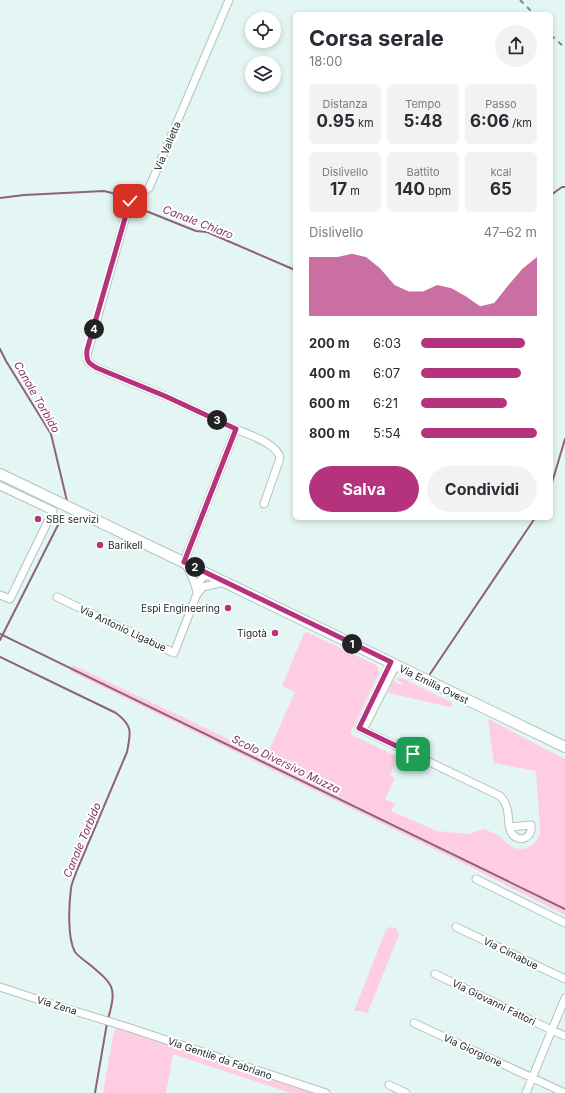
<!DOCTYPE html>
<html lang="it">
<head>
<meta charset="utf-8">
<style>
	body { margin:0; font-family:Inter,sans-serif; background:#f2f2f3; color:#2b2b33; height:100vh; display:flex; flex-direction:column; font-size:15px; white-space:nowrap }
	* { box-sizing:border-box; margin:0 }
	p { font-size:13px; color:#7c7c81 }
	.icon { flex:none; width:22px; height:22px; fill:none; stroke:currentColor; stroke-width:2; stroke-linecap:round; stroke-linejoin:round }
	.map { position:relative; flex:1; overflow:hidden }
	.details { position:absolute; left:293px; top:12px; width:260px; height:508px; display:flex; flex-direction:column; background:#fff; border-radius:6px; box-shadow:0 2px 6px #0003 }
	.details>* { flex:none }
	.tools { position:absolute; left:245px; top:12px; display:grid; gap:8px }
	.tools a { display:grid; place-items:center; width:36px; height:36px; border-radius:50%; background:#fff; box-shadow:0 2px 6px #0003; font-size:20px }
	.pin { position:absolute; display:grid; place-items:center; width:34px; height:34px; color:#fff; margin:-17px; border-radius:8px; box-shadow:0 2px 6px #0006 }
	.km { position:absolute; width:20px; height:20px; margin:-10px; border-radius:50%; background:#222; color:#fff; font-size:11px; line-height:20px; text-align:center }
	.round { display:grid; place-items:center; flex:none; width:42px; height:42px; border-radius:21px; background:#f2f2f3 }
	.head { display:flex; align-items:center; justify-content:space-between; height:68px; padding:0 16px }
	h1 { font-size:22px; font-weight:700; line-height:30px }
	.stats { display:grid; grid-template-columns:repeat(3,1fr); gap:6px; height:68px; padding:4px 16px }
	.stats div { display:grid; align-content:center; border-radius:6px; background:#f2f2f3; text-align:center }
	.stats b { font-size:17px; font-weight:700 }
	.stats small { font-size:11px; font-weight:400 }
	.stats p { font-size:11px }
	.chart { height:112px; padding:8px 16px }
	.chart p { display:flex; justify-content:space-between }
	.chart svg { width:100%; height:72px; margin-top:4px; fill:#b5337c; opacity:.7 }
	.primary-button { display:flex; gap:8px; margin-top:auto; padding:8px 16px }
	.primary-button a { flex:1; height:46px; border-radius:24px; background:#b5337c; color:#fff; font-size:16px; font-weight:700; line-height:46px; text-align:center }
	.primary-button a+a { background:#f2f2f3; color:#2b2b33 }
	ul { padding:0 16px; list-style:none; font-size:13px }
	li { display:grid; grid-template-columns:64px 48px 1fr; align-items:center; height:30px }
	li i { height:10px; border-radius:5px; background:#b5337c }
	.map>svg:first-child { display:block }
	.green { fill:#fecde3 }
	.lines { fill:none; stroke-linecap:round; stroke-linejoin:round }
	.stream { stroke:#8e6378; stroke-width:2 }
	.street-casing { stroke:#b1c3bf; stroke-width:9 }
	.secondary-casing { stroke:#b1c3bf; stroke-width:12 }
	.street { stroke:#fff; stroke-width:7 }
	.secondary { stroke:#fff; stroke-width:10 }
	.rail { stroke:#7e8a88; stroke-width:2; stroke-dasharray:5 5; stroke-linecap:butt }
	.route-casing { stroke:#fff; stroke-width:8 }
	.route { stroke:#b5337c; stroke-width:5 }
	.poi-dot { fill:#b5337c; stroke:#fff; stroke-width:1.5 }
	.labels { text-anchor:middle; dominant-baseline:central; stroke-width:4; stroke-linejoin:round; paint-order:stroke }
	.street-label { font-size:10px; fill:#222928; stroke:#fff }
	.poi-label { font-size:10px; fill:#222928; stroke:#fff; text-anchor:start }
	.water-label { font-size:11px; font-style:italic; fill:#863760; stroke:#fff }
</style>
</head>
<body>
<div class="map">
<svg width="565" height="1093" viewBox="0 0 565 1093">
	<rect width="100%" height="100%" fill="#e4f6f3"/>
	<path class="green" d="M 307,632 L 376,665 L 378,668 L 379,673 L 350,734 L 398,757 L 390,776 L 395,778 L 385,799 L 395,804 L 391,811 L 437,831 L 469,834 L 484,829 C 489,831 494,833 499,836 C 503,838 505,843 511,846 C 520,852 533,848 538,838 C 540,836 540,832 540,829 L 536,771 L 494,763 L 488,719 L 565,759 L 565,915 L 473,868 L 70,671 L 73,665 L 266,757 L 353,799 L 267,755 L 295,692 L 282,686 L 304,633 Z
		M 398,678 L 402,678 L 453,703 L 450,707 L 388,693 L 393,681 L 402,685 L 403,683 L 396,680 Z
		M 389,927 L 396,928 L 398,931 L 399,935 L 367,1014 L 361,1011 L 354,1011 L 386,930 Z
		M 122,1027 L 320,1093 L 291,1093 L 173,1054 L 166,1093 L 103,1093 L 113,1036 C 115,1030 116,1028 122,1027 Z"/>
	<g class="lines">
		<path class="stream" d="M 551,195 L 562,187 L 565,187
			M 0,198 L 24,195 L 104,191 L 112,193 L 127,203
			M 131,205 L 196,231 L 207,232 L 295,270
			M 0,349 L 6,361 L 51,434 L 67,501
			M 551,486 L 565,439
			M 0,634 L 565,909
			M 0,640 L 63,515
			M 0,657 L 116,713 C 133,726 131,732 127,752 L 77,870 C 75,876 72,882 71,888 C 69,904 67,938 75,952 C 79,957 85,961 89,964 C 114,985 117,987 108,1019
			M 430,674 L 535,518
			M 95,1093 L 107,1023"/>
		<defs>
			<path id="street" d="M 236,429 C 249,435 277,443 280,458 L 264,504
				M 0,486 L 53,511 L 10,599 L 0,595
				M 184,562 L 236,429 L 165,396 L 97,368 L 88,362 L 87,355 L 130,201 L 134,197 L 149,188 L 229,0
				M 185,563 C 190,573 196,582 197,594
				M 197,587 L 198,583 L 207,573
				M 57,597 L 174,653 L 197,594 L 203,587 L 224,582
				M 391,663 L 359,728 L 500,796 C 513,808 505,827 513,835 C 521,843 533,837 531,825 L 510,827
				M 363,730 L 396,665
				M 476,879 L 565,923
				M 456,927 L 565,979
				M 435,974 L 543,1026 L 565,1036
				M 0,987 L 58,1006 L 127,1027 L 326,1093
				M 414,1023 L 565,1093
				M 389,1085 L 406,1093
				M 526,1093 L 565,998"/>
			<path id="secondary" d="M 0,474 L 185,563 L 565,747"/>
		</defs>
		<use href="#street" class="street-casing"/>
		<use href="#secondary" class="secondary-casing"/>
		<use href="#street" class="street"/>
		<use href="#secondary" class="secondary"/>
		<path class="rail" d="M 520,0 L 534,14
			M 551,35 L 565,48"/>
	</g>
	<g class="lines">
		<defs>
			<path id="route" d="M 130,201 L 87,350 C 86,361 88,363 97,368 L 165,396 L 236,429 L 184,562 L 391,662 L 359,728 L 413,754"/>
		</defs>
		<use href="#route" class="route-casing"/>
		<use href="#route" class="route"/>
	</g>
	<g class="poi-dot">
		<circle cx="38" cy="519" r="4"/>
		<circle cx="100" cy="545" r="4"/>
		<circle cx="228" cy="608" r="4"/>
		<circle cx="275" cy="633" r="4"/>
	</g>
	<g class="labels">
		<g class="street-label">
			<text transform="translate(167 146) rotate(-67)">Via Valletta</text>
			<text transform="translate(123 628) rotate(25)">Via Antonio Ligabue</text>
			<text transform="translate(434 684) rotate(26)">Via Emilia Ovest</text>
			<text transform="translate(511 953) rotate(26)">Via Cimabue</text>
			<text transform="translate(494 1002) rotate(26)">Via Giovanni Fattori</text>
			<text transform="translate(57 1005) rotate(17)">Via Zena</text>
			<text transform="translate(473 1050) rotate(25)">Via Giorgione</text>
			<text transform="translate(220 1058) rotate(19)">Via Gentile da Fabriano</text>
		</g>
		<g class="poi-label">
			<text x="46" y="519">SBE servizi</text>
			<text x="108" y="545">Barikell</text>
			<text x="220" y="608" text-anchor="end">Espi Engineering</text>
			<text x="267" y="633" text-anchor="end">Tigotà</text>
		</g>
		<g class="water-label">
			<text transform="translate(198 222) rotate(21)">Canale Chiaro</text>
			<text transform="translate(37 397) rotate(60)">Canale Torbido</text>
			<text transform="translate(286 764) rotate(26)">Scolo Diversivo Muzza</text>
			<text transform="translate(82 840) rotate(-67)">Canale Torbido</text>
		</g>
	</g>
</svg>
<div class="tools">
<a><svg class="icon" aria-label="locate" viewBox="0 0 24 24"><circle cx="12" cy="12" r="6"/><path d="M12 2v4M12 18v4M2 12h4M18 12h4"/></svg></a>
<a><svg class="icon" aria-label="layers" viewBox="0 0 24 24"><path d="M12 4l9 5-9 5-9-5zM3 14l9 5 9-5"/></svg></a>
</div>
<div class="pin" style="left:413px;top:754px;background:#1e9e55"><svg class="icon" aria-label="arrive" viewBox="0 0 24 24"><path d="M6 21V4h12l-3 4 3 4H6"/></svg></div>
<div class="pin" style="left:130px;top:201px;background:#d93025"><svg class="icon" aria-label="check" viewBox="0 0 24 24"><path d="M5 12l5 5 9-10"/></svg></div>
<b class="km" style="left:352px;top:644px">1</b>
<b class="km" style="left:195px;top:567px">2</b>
<b class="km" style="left:217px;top:420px">3</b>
<b class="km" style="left:94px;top:329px">4</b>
<section class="details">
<div class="head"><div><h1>Corsa serale</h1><p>18:00</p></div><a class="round"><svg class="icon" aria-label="share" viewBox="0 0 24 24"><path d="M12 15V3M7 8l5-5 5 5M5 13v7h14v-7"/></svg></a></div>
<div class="stats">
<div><p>Distanza</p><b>0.95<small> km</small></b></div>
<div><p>Tempo</p><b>5:48</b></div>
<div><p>Passo</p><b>6:06<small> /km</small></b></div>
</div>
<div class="stats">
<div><p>Dislivello</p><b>17<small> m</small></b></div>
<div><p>Battito</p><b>140<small> bpm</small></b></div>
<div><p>kcal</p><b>65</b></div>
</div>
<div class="chart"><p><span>Dislivello</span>47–62 m</p>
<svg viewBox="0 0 160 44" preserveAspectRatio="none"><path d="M0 44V8L10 8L20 8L30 6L40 8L50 15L60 25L70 29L80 29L90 25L100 27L110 32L120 38L130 36L140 25L150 15L160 8V44z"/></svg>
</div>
<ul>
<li><b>200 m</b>6:03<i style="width:90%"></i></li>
<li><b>400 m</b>6:07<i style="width:86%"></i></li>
<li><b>600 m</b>6:21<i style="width:74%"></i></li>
<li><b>800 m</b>5:54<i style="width:100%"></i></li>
</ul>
<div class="primary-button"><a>Salva</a><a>Condividi</a></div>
</section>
</div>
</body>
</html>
